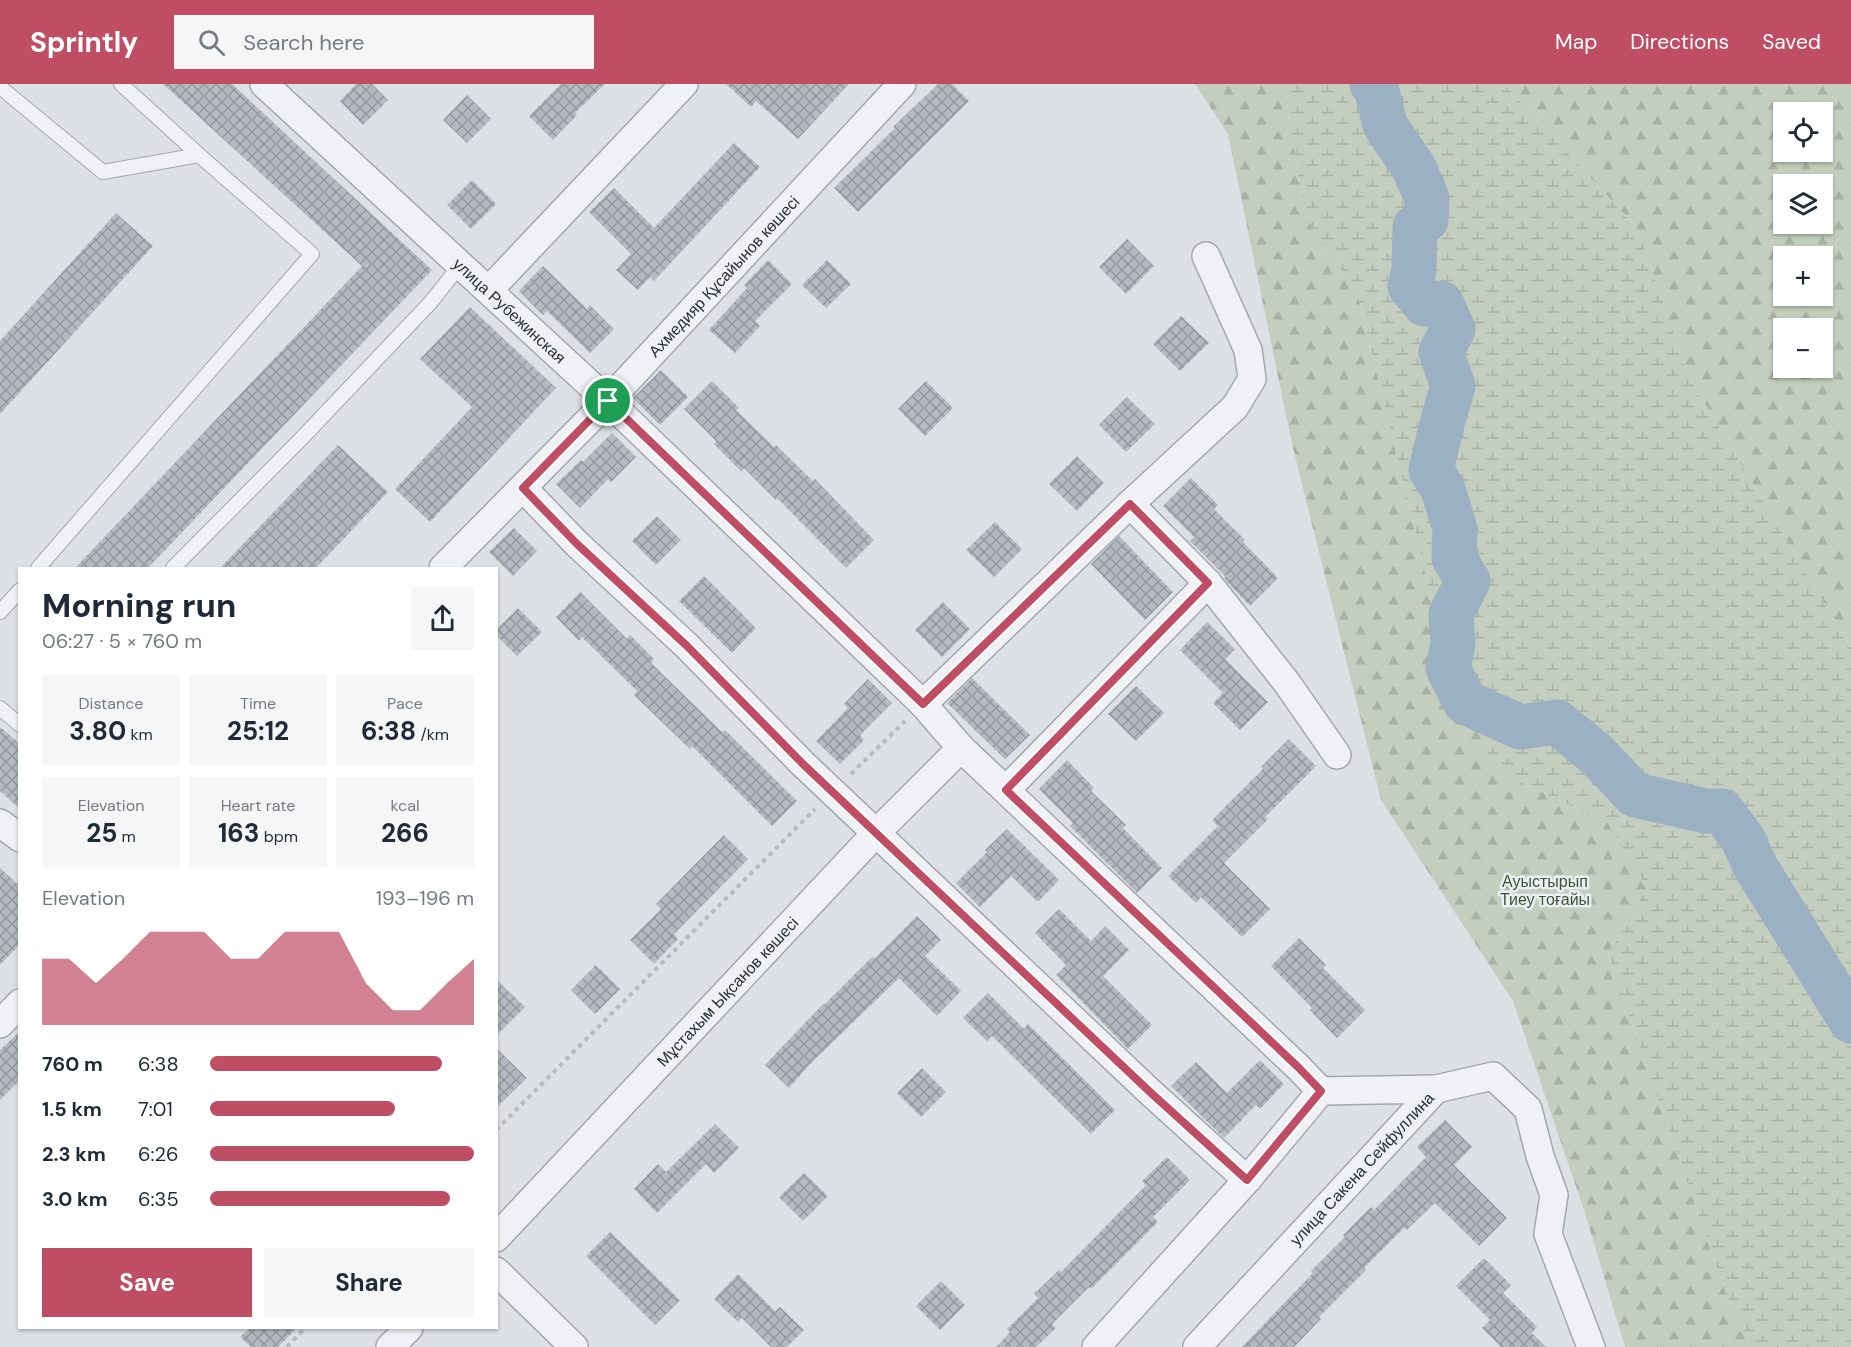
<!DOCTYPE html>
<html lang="en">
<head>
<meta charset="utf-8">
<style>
	body { margin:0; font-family:"DM Sans",sans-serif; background:#f6f6f7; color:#1f2937; height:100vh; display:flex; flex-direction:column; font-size:22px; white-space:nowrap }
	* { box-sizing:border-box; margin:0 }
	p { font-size:20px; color:#747a83 }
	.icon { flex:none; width:33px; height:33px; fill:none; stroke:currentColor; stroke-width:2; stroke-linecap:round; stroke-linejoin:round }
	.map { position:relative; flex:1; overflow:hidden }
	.panel { position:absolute; left:18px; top:483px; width:480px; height:762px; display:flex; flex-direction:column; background:#fff; border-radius:0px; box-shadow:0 2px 4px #0004 }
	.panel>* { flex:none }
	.tools { position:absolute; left:1773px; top:18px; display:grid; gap:12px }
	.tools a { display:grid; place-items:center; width:60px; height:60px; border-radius:0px; background:#fff; box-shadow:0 2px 4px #0004; font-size:30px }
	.pin { position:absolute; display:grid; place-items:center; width:51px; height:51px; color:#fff; margin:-26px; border:3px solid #fff; border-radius:50%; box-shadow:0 2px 6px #0007 }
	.round { display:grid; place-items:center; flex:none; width:63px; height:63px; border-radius:0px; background:#f6f6f7 }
	.overview { display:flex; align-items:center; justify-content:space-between; height:102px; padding:0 24px }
	h1 { font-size:33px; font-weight:700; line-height:45px }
	.stats { display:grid; grid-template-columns:repeat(3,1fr); gap:9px; height:102px; padding:6px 24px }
	.stats div { display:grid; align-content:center; border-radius:0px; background:#f6f6f7; text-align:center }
	.stats b { font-size:26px; font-weight:700 }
	.stats small { font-size:16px; font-weight:400 }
	.stats p { font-size:16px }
	.chart { height:168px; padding:12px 24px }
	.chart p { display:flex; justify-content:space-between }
	.chart svg { width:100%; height:108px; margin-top:6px; fill:#bf4e65; opacity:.7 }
	.primary-button { display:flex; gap:12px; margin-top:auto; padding:12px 24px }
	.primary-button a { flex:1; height:69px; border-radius:0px; background:#bf4e65; color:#fff; font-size:24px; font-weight:700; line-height:69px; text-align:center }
	.primary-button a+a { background:#f6f6f7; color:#1f2937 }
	ul { padding:0 24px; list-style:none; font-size:20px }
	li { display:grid; grid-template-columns:96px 72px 1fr; align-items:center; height:45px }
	li i { height:15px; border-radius:8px; background:#bf4e65 }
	header { display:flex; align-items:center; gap:36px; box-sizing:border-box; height:84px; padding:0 30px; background:#bf4e65; color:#fff }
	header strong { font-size:28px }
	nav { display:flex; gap:33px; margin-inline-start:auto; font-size:21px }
	.search { width:420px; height:54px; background:#f6f6f7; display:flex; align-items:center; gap:15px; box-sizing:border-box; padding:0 21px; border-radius:0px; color:#747a83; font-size:22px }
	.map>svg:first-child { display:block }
	.forest { fill:url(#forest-firs); fill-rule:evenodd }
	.wetland { fill:url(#wetland-marsh) }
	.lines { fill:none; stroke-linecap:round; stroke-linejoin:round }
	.river { stroke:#9bb0c2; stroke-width:45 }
	.building { fill:url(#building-cross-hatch) }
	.lane-casing { stroke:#a3a8ae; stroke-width:16 }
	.street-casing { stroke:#a3a8ae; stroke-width:30 }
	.path { stroke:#b7bbc0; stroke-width:4; stroke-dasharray:4.5 4.5; stroke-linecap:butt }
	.lane { stroke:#eff1f4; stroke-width:14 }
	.street { stroke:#eff1f4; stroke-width:27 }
	.route-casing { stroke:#fff; stroke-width:12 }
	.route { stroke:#bf4e65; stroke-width:8 }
	.labels { text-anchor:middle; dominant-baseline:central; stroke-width:5; stroke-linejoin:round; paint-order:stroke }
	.street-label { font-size:16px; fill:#28303a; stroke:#eceff3 }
	.park-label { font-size:16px; fill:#3e5437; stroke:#eceff3 }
</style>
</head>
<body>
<header>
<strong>Sprintly</strong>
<div class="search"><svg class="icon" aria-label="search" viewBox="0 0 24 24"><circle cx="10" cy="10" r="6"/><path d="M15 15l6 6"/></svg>Search here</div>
<nav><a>Map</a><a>Directions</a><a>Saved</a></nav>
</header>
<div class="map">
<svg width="1851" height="1263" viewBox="0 0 1851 1263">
	<defs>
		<pattern id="forest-firs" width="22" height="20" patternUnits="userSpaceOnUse" patternTransform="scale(1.5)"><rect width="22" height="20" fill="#c4cebf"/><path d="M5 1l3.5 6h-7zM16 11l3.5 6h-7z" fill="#a8b1a5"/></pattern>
		<pattern id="wetland-marsh" width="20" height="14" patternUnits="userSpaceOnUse" patternTransform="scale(1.5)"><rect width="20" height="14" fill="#c4cebf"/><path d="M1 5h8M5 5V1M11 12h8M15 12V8" fill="none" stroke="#a8b1a5"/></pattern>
		<pattern id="building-cross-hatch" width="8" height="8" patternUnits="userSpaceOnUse" patternTransform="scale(1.5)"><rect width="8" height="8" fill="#b5bac1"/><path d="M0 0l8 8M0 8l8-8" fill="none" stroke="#93989e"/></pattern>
	</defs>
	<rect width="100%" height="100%" fill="#dde1e5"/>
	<path class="forest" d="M 1195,0 L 1284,0 L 1305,131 L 1358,211 L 1448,584 L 1497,687 L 1608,739 L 1647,804 L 1608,870 L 1729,1218 L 1751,1263 L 1625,1263 L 1585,1129 L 1513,917 L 1381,716 L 1292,360 L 1228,50 Z
		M 1504,0 L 1851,0 L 1851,563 L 1687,290 L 1638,145 ZM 1784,28 L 1822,28 L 1822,68 L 1784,68 ZM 1784,100 L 1822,100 L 1822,140 L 1784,140 ZM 1784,172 L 1822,172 L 1822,212 L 1784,212 ZM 1784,244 L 1822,244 L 1822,284 L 1784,284 Z"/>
	<path class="wetland" d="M 1284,0 L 1504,0 L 1638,145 L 1687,290 L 1851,563 L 1851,1263 L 1751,1263 L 1729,1218 L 1608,870 L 1647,804 L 1608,739 L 1497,687 L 1448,584 L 1358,211 L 1305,131 Z"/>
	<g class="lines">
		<path class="river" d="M 1372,0 L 1377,7 L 1385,41 L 1414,84 L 1427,114 L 1426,136 L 1415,143 L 1414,186 L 1410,202 L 1425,220 L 1441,219 L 1453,245 L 1441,268 L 1453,302 L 1443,336 L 1431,386 L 1443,405 L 1455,445 L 1454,474 L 1468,497 L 1451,530 L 1453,560 L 1448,584 L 1465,618 L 1520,643 L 1557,638 L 1596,670 L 1635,711 L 1706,727 L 1722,727 L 1743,755 L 1755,782 L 1851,937"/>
	</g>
	<path class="building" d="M 163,0 L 232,0 L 432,186 L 148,484 L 75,484 L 362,182 Z
		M 356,0 L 372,0 L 388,16 L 363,41 L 340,17 Z
		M 561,0 L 605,0 L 575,29 L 577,31 L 553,56 L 529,32 Z
		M 726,0 L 849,0 L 798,55 L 756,17 L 751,23 Z
		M 938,0 L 952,0 L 969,17 L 858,128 L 834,104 L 895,44 L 893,43 Z
		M 467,11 L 491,35 L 467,59 L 443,36 Z
		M 734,59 L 760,83 L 654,197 L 650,193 L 638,206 L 616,186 L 631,170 L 589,128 L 614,104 L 654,144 Z
		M 472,96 L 496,120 L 471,145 L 447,121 Z
		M 116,129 L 153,162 L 0,330 L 0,257 Z
		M 1127,155 L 1154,182 L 1126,210 L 1099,183 Z
		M 768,176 L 792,200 L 755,237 L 760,242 L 735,269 L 709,246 L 747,204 L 744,201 Z
		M 827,176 L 851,200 L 826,224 L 802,201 Z
		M 543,182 L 587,225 L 590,221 L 614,245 L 590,269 L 547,227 L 543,231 L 519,207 Z
		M 470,223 L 556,304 L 430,438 L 395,405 L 472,323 L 420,275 Z
		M 1181,232 L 1209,259 L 1180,287 L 1153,260 Z
		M 661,286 L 688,313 L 660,341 L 633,314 Z
		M 712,297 L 739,324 L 736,326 L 774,363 L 776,361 L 813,397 L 815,395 L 874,456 L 846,484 L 777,414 L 776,416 L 744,384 L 741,387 L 714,360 L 716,357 L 684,325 Z
		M 926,297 L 953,324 L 925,352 L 898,325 Z
		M 1127,313 L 1155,340 L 1126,368 L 1099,341 Z
		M 612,349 L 636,373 L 611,398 L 608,395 L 580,424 L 556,400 L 581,376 L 583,378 Z
		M 338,361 L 388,408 L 316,484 L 220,484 Z
		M 1077,372 L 1104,399 L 1077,427 L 1049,400 Z
		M 1191,394 L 1218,421 L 1214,425 L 1245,456 L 1243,458 L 1278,494 L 1250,522 L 1230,501 L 1224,494 L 1226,493 L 1190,457 L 1194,453 L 1163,422 Z
		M 657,432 L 681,456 L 656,481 L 632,457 Z
		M 995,438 L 1022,465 L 994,493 L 966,466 Z
		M 514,444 L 537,467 L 513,492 L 489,468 Z
		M 1119,452 L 1173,508 L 1145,536 L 1091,480 Z
		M 704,492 L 756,544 L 732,569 L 679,517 Z
		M 580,508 L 627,555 L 630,551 L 654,575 L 651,579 L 690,617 L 722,648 L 725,646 L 797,717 L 772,742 L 692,662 L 690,665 L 634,611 L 637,607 L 582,553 L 579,557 L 556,533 Z
		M 943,518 L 970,545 L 942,573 L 915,546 Z
		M 518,524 L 542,548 L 517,572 L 496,551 L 496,546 Z
		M 1207,538 L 1235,565 L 1225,575 L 1268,618 L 1240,646 L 1213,619 L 1223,609 L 1180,566 Z
		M 972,594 L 1030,651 L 1005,675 L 947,619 Z
		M 868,595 L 892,619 L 860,651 L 864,656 L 840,680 L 816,657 L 848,624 L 844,620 Z
		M 1136,602 L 1164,629 L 1136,657 L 1108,630 Z
		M 0,643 L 20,660 L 20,725 L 0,707 Z
		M 1289,655 L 1316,682 L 1265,733 L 1268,735 L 1224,779 L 1270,825 L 1242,853 L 1201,813 L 1196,819 L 1168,792 L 1218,742 L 1212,736 L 1263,685 L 1261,683 Z
		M 1067,676 L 1094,704 L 1091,707 L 1126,741 L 1123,744 L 1162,784 L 1137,809 L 1070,742 L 1073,739 L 1039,705 Z
		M 1007,745 L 1059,796 L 1038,818 L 1011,792 L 980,823 L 956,799 L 987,768 L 985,766 Z
		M 724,751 L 748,775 L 674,850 L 678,855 L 654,880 L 630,856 L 661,825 L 656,820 Z
		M 0,784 L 20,802 L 20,860 L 0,881 Z
		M 1059,825 L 1091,857 L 1105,842 L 1129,866 L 1103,892 L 1152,941 L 1128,965 L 1056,891 L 1066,881 L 1035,849 Z
		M 917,832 L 941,856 L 925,872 L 961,907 L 937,932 L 899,894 L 812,978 L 789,1004 L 765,981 L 823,920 L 824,921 L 872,873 L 874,875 Z
		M 1299,854 L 1326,881 L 1323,884 L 1365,926 L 1337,954 L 1310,926 L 1312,924 L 1271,882 Z
		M 596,881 L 620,905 L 595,930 L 571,906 Z
		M 496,895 L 525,923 L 496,952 Z
		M 988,909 L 1024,945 L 1028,940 L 1115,1026 L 1091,1050 L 992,952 L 987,957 L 963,934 Z
		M 20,947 L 20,996 L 0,1016 L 0,966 Z
		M 496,964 L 527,994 L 496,1024 Z
		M 1260,976 L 1284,1000 L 1260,1025 L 1256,1021 L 1224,1054 L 1171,1002 L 1196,978 L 1227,1009 Z
		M 922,984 L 946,1008 L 921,1033 L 897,1009 Z
		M 1445,1036 L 1472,1063 L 1454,1081 L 1507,1134 L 1479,1162 L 1435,1119 L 1407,1146 L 1404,1144 L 1364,1184 L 1366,1186 L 1319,1233 L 1321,1235 L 1294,1263 L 1242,1263 L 1313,1189 L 1311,1187 L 1345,1153 L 1343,1151 L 1371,1123 L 1374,1126 L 1426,1073 L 1417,1063 Z
		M 715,1040 L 739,1064 L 714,1089 L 706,1080 L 657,1129 L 634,1105 L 658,1080 L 666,1088 Z
		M 1167,1073 L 1190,1096 L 1153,1133 L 1158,1138 L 1091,1205 L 1089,1203 L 1052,1240 L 1056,1244 L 1036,1263 L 996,1263 L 1010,1248 L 1007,1245 L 1038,1214 L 1034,1210 L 1059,1186 L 1061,1188 L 1146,1101 L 1142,1097 Z
		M 804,1089 L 828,1112 L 803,1137 L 779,1113 Z
		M 610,1148 L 680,1216 L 655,1241 L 586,1172 Z
		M 1484,1174 L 1511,1201 L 1503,1209 L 1537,1243 L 1532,1249 L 1546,1263 L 1501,1263 L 1482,1244 L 1490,1236 L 1456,1202 Z
		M 738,1190 L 775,1227 L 780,1223 L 804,1246 L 787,1263 L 771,1263 L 742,1234 L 738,1238 L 714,1215 Z
		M 941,1197 L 965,1221 L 940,1246 L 916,1222 Z
		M 250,1244 L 297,1244 L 278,1263 L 251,1263 L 240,1253 Z"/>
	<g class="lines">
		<defs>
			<path id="lane" d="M 121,0 L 199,71
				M 0,3 L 103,88 L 199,71 L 312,170 L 38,484
				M 173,484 L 300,356 L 431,218 L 461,180
				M 0,528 L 20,506
				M 0,624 L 20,641"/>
			<g id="street">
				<path id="s1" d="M 264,0 L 608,317 L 923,620 L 961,664 L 1299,984 L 1321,1007"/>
				<path d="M 489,206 L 684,0"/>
				<path d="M 523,404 L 577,460 L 687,562 L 803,680 L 1150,1008 L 1247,1096"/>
				<path d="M 1130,420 L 1208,499 L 1287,599 L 1337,671"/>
				<path id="s2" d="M 443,484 L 608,317 L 902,0"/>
				<path d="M 923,620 L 1130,420 L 1235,323 L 1252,295 L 1248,266 L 1206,172"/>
				<path d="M 1006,706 L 1208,499"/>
				<path d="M 0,739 L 20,754"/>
				<path d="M 0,940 L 20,919"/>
				<path d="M 1436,1005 L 1493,992 L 1528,1025 L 1540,1072 L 1554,1111 L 1548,1150 L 1591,1263"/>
				<path id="s3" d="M 496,1154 L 877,748 L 961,664"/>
				<path d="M 496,1187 L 574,1263"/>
				<path d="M 390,1263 L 409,1244"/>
				<path d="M 1096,1263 L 1247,1096 L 1321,1007 L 1436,1005 L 1197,1263"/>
			</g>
		</defs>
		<use href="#lane" class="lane-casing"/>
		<use href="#street" class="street-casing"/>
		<path class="path" d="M 851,690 L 905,637
			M 496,1046 L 815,725
			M 287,1263 L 305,1244"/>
		<use href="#lane" class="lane"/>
		<use href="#street" class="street"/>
	</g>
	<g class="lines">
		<defs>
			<path id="route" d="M 608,317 L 923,620 L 1130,420 L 1208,499 L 1006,706 L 1299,984 L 1321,1007 L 1247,1096 L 1150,1008 L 803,680 L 687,562 L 577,460 L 523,404 Z"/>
		</defs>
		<use href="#route" class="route-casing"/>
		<use href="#route" class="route"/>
	</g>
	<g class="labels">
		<g class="street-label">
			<text stroke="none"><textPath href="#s2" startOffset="405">Ахмедияр Құсайынов көшесі</textPath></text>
			<text stroke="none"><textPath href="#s1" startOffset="334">улица Рубежинская</textPath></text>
			<text stroke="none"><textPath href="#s3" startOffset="338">Мұстахым Ықсанов көшесі</textPath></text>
			<text transform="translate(1362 1085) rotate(-47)">улица Сакена Сейфуллина</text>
		</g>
		<g class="park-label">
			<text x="1545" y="797">Ауыстырып<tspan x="1545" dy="18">Тиеу тоғайы</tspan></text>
		</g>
	</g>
</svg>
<div class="tools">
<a><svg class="icon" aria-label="locate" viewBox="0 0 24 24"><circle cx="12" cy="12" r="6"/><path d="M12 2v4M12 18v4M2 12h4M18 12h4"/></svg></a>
<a><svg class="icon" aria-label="layers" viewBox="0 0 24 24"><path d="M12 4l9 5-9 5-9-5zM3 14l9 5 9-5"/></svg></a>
<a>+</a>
<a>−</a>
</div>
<div class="pin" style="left:608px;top:317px;background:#1e9e55"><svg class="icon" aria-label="arrive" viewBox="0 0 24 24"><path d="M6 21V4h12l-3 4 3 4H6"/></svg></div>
<section class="panel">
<div class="overview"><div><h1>Morning run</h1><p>06:27 · 5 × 760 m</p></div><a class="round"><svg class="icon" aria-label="share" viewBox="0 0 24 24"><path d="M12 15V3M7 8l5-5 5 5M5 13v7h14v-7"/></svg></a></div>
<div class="stats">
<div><p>Distance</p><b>3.80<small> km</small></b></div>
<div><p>Time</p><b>25:12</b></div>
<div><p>Pace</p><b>6:38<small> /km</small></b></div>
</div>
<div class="stats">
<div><p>Elevation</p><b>25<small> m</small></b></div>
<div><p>Heart rate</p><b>163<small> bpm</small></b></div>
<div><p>kcal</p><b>266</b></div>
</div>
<div class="chart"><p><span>Elevation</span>193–196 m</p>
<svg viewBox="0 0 160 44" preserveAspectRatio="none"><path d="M0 44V17L10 17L20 27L30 17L40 6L50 6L60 6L70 17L80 17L90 6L100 6L110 6L120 27L130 38L140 38L150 27L160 17V44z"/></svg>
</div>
<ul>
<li><b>760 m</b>6:38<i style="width:88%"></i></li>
<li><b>1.5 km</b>7:01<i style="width:70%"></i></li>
<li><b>2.3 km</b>6:26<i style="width:100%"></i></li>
<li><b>3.0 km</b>6:35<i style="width:91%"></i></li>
</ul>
<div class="primary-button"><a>Save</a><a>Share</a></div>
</section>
</div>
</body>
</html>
